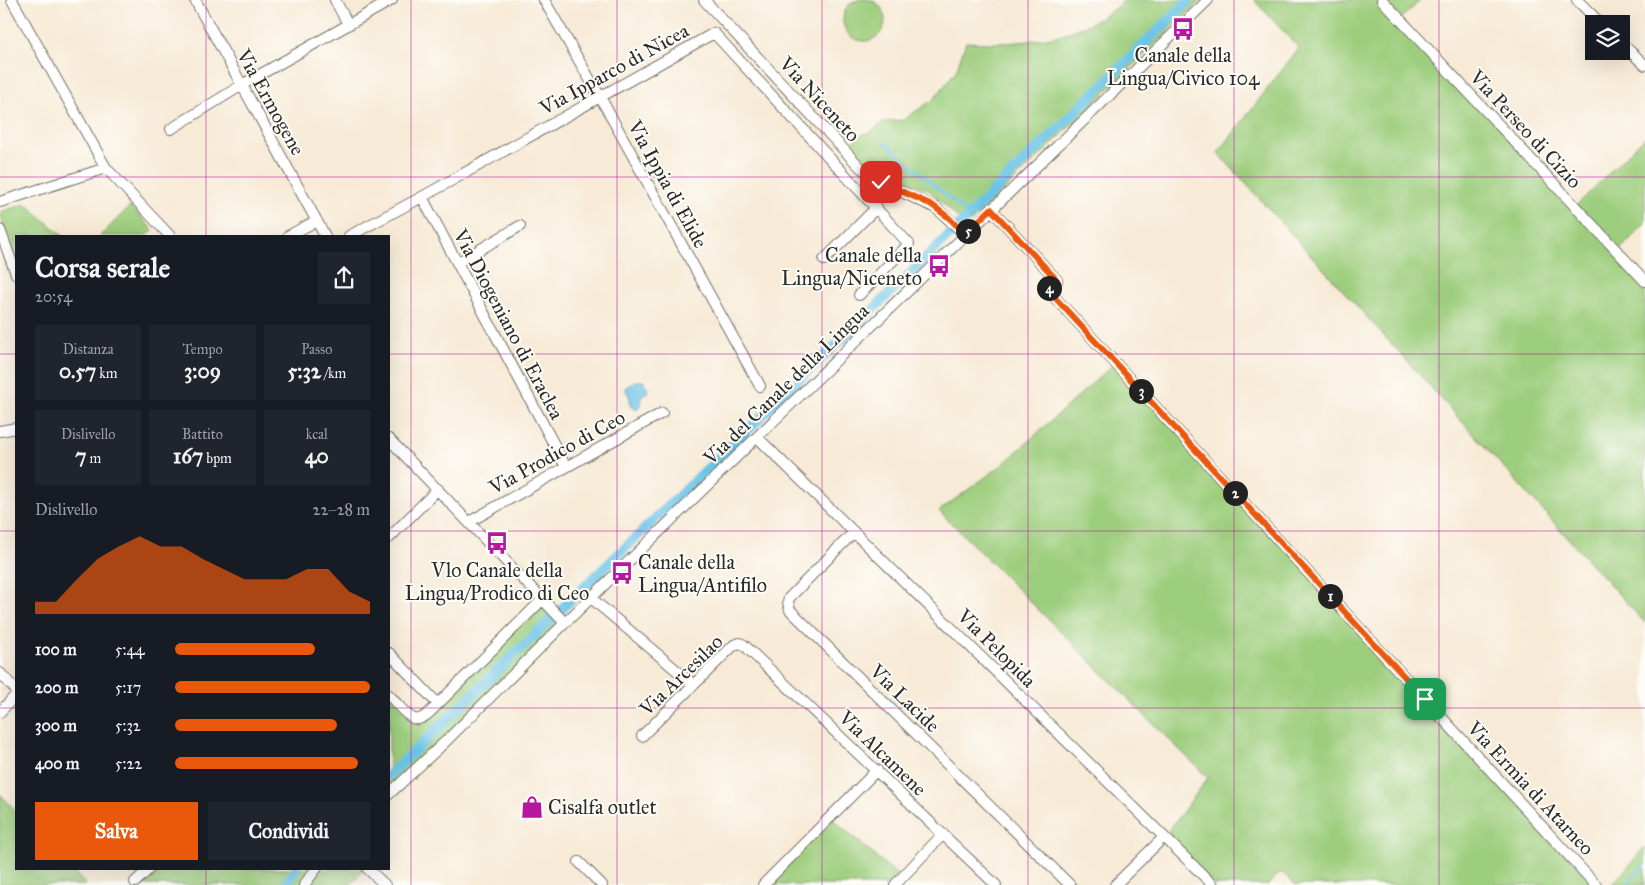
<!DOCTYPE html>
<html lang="it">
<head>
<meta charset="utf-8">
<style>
	body { margin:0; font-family:"IM FELL Great Primer",serif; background:#20242c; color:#f1f3f6; height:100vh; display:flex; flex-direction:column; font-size:19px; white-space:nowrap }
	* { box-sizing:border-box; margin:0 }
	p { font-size:16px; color:#9ea1a6 }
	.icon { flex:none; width:28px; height:28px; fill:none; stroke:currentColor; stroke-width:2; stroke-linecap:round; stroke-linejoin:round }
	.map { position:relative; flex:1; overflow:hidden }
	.details { position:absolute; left:15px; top:235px; width:375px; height:635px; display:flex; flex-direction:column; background:#171b24; border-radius:0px; box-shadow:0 5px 20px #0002 }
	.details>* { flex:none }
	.controls { position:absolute; left:1585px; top:15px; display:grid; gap:10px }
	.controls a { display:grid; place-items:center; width:45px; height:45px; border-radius:0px; background:#171b24; box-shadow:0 5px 20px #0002; font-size:25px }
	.pin { position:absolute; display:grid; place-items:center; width:42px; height:42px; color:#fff; margin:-21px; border-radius:10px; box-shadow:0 2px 8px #0006 }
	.km { position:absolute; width:25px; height:25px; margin:-12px; border-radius:50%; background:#222; color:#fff; font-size:14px; line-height:25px; text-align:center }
	.round { display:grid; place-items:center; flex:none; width:52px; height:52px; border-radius:0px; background:#20242c }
	.head { display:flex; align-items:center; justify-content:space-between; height:85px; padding:0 20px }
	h1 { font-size:28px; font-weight:700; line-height:38px }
	.figures { display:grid; grid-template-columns:repeat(3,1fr); gap:8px; height:85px; padding:5px 20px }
	.figures div { display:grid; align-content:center; border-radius:0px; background:#20242c; text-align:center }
	.figures b { font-size:21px; font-weight:700 }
	.figures small { font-size:14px; font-weight:400 }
	.figures p { font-size:14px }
	.chart { height:140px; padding:10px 20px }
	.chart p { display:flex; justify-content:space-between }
	.chart svg { width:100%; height:90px; margin-top:5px; fill:#ea580c; opacity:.7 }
	.action { display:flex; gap:10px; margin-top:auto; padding:10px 20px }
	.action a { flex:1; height:58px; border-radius:0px; background:#ea580c; color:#fff; font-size:20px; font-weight:700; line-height:58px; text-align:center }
	.action a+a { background:#20242c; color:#f1f3f6 }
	ul { padding:0 20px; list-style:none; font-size:16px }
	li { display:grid; grid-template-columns:80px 60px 1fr; align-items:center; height:38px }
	li i { height:12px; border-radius:6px; background:#ea580c }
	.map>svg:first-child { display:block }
	.green { fill:#9dce7d; stroke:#647c54 }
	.water { fill:#6bc4e8; stroke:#4b788a }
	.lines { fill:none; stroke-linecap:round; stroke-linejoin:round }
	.stream { stroke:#6bc4e8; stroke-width:2.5 }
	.canal { stroke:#6bc4e8; stroke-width:10 }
	.minor-casing { stroke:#726e67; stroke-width:12 }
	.minor { stroke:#fff; stroke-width:10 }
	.route-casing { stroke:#fff; stroke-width:10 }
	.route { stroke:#ea580c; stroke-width:6 }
	.grid { fill:none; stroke:#b5179e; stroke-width:1; stroke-opacity:0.55 }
	.labels { text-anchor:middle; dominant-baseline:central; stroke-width:4; stroke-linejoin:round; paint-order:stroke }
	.poi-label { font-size:20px; fill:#2b2b2b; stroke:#fdfcf7 }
	.street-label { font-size:20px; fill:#2b2b2b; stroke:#fdfcf7 }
</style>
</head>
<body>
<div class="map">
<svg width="1645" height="885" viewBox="0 0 1645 885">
	<rect width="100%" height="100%" fill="#fdfcf7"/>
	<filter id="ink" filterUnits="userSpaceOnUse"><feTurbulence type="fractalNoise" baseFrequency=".02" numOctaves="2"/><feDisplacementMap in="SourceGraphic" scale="10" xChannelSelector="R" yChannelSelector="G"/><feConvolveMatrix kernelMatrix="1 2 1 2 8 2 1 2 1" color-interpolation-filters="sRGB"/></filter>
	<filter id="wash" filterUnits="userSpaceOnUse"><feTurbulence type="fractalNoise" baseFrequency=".0096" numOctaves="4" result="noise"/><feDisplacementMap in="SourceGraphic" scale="20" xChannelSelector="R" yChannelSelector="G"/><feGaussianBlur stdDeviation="1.12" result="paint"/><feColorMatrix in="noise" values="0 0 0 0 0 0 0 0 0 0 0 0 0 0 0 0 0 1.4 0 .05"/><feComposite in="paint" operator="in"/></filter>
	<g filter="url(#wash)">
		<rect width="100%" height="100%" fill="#f7ead6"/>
		<path class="green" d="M843 20a21 21 0 1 1 42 0a21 21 0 1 1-42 0Z
			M 1125,0 L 1201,0 L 971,222 L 963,223 L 928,189 L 866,167 L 847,146 L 863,134 L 869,133 L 884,122 L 903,120 L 934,99 L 956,71 L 966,42 C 1022,46 1082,39 1125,0 Z
			M 1254,0 L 1421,0 L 1400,19 L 1575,207 L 1645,137 L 1645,223 L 1618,252 L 1645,281 L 1645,623 L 1218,153 L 1299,48 Z
			M 26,204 L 63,236 L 16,236 L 16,268 L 11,253 L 0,212 Z
			M 130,206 L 153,230 L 147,236 L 100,236 Z
			M 1115,363 L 1596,885 L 1296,885 L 1281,872 L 1268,885 L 1213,885 L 1164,837 L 1208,778 L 939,511 L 1002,465 Z
			M 543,599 L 565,623 L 389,793 L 389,688 L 422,718 Z
			M 0,794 L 16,811 L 16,869 L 71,869 L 86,885 L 0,885 Z
			M 830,817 L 901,878 L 894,885 L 763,885 Z
			M 1645,847 L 1645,885 L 1612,885 Z
			M 149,869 L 364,869 L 350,885 L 133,885 Z"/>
		<path class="water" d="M 635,381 L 643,381 L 649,391 L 641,396 L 641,405 L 637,409 L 634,409 L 630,406 L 630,398 L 625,388 Z"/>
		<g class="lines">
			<path class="stream" d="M 883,141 L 969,215
				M 1626,885 L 1645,865"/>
			<path class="canal" d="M 389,775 L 890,293 L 1189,0
				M 285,885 L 296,869"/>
		</g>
	</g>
	<g filter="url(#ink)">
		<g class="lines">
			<defs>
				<path id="minor" d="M 12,0 L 106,168 L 170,236
					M 195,0 L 325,236
					M 335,0 L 348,24
					M 544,0 L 604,104 L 760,386
					M 704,0 L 860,167 L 885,184 L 936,208 L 965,234
					M 1382,0 L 1645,281
					M 1577,0 L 1601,24
					M 1621,43 L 1645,65
					M 171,129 L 247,82 L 392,0
					M 422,197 L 566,467
					M 0,202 L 106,168
					M 991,209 L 1057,280 L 1047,289 L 1596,885
					M 0,230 L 16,274
					M 288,236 L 316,221
					M 349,236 L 422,197 L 714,33 L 909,244 L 859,295
					M 824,260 L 877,207
					M 457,263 L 520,226
					M 0,431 L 16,428
					M 757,437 L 1213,885
					M 389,439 L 565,623
					M 469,522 L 662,413
					M 854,532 L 789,598 L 788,602 L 790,610 L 1070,885
					M 389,538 L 438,489
					M 591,598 L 694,685
					M 389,653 L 438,704 C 433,709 427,717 419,719 C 410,722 395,701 389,695
					M 0,673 L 16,690
					M 438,704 L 543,599
					M 0,712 L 16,695
					M 642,736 L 734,645 L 740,643 L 744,645 L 996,885
					M 389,794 L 445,742 L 565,623 L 1208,0
					M 579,862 L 602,885
					M 368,869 L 385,885
					M 135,882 L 149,869
					M 304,885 L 316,869
					M 763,885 L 877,770
					M 895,885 L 943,834
					M 1115,885 L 1164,837"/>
			</defs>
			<use href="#minor" class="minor-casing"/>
			<use href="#minor" class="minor"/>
		</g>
	</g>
	<g class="lines" filter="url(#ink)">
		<defs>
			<path id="route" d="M 881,182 L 932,205 L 949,218 L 965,234 L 991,209 L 1057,280 L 1047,289 L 1425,699"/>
		</defs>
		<use href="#route" class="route-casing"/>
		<use href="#route" class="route"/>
	</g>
	<path class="grid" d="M 206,0 L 206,236M 411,0 L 411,885M 617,0 L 617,885M 822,0 L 822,885M 1028,0 L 1028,885M 1234,0 L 1234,885M 1439,0 L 1439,885M 0,177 L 1645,177M 0,354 L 16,354M 389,354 L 1645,354M 0,531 L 16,531M 389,531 L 1645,531M 0,708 L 16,708M 389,708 L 1645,708M 206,869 L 206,885"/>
	<defs>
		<symbol id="bus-bare" viewBox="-9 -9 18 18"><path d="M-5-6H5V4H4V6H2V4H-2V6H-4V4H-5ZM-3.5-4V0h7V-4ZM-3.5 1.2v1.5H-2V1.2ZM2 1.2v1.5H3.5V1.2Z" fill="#b5179e" stroke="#fdfcf7" stroke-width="2.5" paint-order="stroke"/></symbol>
		<symbol id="shop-bare" viewBox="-9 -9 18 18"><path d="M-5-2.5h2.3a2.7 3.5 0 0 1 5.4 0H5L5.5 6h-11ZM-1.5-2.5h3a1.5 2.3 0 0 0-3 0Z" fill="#b5179e" stroke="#fdfcf7" stroke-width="2.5" paint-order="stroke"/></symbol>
	</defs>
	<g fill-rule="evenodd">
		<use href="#bus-bare" x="1167" y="13" width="32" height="32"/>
		<use href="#bus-bare" x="923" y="250" width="32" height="32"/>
		<use href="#bus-bare" x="481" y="527" width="32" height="32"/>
		<use href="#bus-bare" x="606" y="557" width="32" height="32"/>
		<use href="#shop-bare" x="516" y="791" width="32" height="32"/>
	</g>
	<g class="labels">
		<g class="poi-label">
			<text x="1183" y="55">Canale della<tspan x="1183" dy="23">Lingua/Civico 104</tspan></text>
			<text x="922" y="255" text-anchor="end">Canale della<tspan x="922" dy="23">Lingua/Niceneto</tspan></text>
			<text x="638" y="562" text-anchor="start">Canale della<tspan x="638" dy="23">Lingua/Antifilo</tspan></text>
			<text x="497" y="570">Vlo Canale della<tspan x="497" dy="23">Lingua/Prodico di Ceo</tspan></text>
			<text x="548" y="807" text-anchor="start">Cisalfa outlet</text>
		</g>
		<g class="street-label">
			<text transform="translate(614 69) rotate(-29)">Via Ipparco di Nicea</text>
			<text transform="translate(820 99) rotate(47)">Via Niceneto</text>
			<text transform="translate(271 102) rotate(61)">Via Ermogene</text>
			<text transform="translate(1526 129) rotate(47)">Via Perseo di Cizio</text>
			<text transform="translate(668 184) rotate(61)">Via Ippia di Elide</text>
			<text transform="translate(509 324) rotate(62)">Via Diogeniano di Eraclea</text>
			<text transform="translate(786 384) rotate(-44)">Via del Canale della Lingua</text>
			<text transform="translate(557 452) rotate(-29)">Via Prodico di Ceo</text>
			<text transform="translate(997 648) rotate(45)">Via Pelopida</text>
			<text transform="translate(681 675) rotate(-44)">Via Arcesilao</text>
			<text transform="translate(905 698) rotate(44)">Via Lacide</text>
			<text transform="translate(883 753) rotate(44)">Via Alcamene</text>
			<text transform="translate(1531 788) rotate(47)">Via Ermia di Atarneo</text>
		</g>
	</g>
</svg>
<div class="controls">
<a><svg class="icon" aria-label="layers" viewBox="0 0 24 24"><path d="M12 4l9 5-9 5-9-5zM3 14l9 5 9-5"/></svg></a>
</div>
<div class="pin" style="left:1425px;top:699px;background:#1e9e55"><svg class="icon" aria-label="arrive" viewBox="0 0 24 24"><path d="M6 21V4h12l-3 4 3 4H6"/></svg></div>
<div class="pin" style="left:881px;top:182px;background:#d93025"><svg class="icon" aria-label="check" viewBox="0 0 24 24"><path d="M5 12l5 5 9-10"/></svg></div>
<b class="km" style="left:1330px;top:596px">1</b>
<b class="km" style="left:1235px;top:493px">2</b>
<b class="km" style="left:1141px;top:391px">3</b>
<b class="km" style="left:1049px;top:288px">4</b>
<b class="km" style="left:968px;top:231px">5</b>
<section class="details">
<div class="head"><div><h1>Corsa serale</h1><p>20:54</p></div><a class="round"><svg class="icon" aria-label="share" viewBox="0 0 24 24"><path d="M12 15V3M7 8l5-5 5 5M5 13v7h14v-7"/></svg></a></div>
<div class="figures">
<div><p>Distanza</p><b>0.57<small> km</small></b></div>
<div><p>Tempo</p><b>3:09</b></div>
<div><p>Passo</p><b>5:32<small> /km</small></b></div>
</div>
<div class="figures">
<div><p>Dislivello</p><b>7<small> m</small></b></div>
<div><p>Battito</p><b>167<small> bpm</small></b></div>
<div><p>kcal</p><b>40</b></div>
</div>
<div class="chart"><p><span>Dislivello</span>22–28 m</p>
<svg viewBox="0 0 160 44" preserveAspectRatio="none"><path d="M0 44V38L10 38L20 27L30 17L40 11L50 6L60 11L70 11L80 17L90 22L100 27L110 27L120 27L130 22L140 22L150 33L160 38V44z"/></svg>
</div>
<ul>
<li><b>100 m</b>5:44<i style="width:72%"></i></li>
<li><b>200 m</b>5:17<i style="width:100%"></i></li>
<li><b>300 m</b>5:32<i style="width:83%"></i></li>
<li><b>400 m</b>5:22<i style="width:94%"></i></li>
</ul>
<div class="action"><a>Salva</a><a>Condividi</a></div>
</section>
</div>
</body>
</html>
